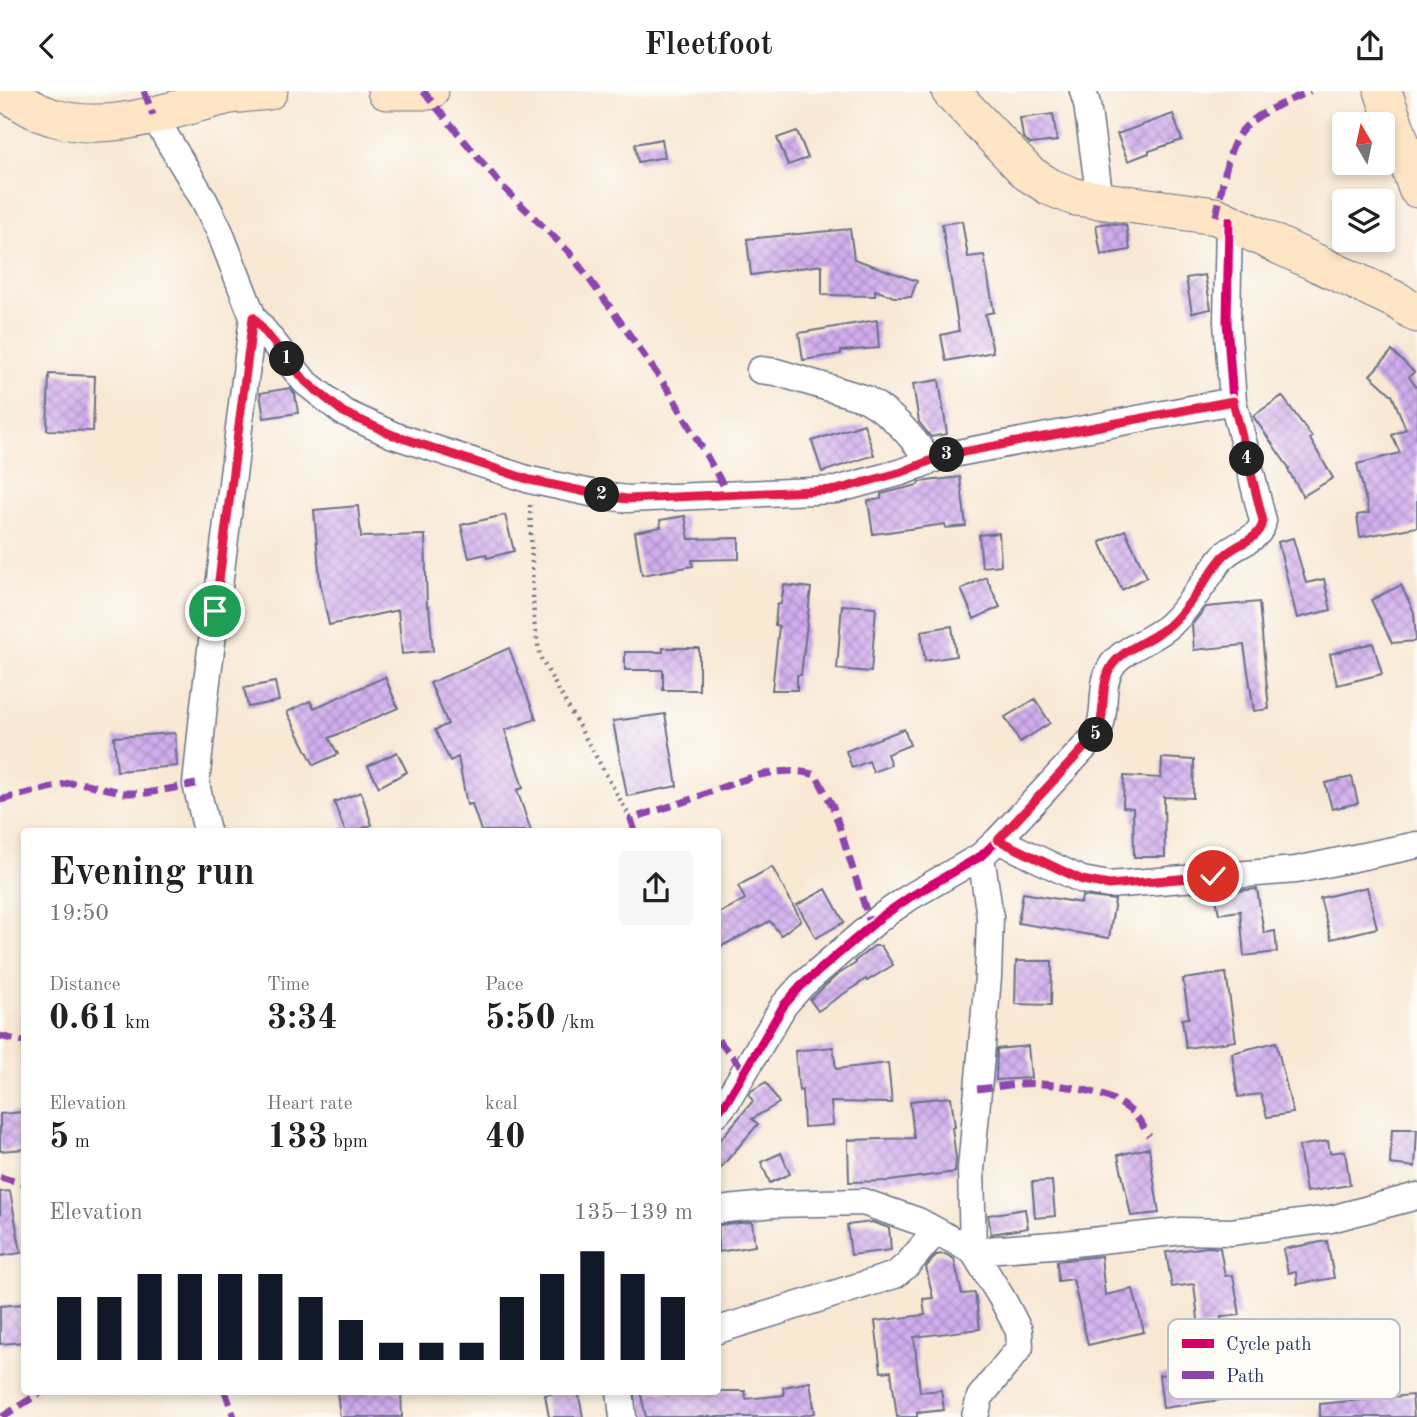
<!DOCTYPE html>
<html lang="en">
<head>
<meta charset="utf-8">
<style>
	body { margin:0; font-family:"Old Standard TT",serif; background:#f6f6f6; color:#222; height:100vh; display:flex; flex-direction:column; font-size:26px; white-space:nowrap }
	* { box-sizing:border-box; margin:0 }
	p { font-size:23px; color:#767676 }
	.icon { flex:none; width:38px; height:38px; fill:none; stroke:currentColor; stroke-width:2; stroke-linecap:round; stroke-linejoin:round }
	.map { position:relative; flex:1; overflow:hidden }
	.sheet { position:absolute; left:21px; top:737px; width:700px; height:567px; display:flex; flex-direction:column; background:#fff; border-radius:7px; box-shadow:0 4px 10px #0003 }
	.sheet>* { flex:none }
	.needle { width:46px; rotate:351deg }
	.controls { position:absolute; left:1332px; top:21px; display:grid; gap:14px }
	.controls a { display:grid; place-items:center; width:63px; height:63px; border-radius:7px; background:#fff; box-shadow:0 4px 10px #0003; font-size:35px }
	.pin { position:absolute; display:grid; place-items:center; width:60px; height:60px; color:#fff; margin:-30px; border:4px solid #fff; border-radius:50%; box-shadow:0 2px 7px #0007 }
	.km { position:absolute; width:35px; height:35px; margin:-18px; border-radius:50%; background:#222; color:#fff; font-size:19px; line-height:35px; text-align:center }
	.round { display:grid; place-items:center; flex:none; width:74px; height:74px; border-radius:7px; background:#f6f6f6 }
	.overview { display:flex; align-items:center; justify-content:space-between; height:119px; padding:0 28px }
	h1 { font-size:38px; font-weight:800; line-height:52px }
	.metrics { display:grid; grid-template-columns:repeat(3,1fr); gap:10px; height:119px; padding:7px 28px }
	.metrics div { display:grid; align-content:center }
	.metrics b { font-size:35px; font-weight:800 }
	.metrics small { font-size:19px; font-weight:400 }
	.metrics p { font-size:19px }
	.chart { height:196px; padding:14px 28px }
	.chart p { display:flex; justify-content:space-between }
	.chart svg { width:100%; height:126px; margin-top:7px; stroke:#111827; stroke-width:6 }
	header { display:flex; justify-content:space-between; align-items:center; height:91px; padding:0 28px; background:#fff; font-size:32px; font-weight:800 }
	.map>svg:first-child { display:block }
	.building { fill:url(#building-cross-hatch) }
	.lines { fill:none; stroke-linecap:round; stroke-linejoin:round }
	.street-casing { stroke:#687087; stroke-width:29 }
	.secondary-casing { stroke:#687087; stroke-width:39 }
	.path { stroke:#687087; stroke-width:4.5; stroke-dasharray:2 5; stroke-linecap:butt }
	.street { stroke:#fff; stroke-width:26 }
	.secondary { stroke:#fde5c5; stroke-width:37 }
	.quiet { stroke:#8e44ad; stroke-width:7; stroke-dasharray:14 7; stroke-linecap:butt }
	.cycleway-casing { stroke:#fdfcf7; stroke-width:13 }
	.cycleway { stroke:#d6006c; stroke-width:9 }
	.route-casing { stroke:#fff; stroke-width:14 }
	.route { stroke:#e11d48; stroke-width:9 }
	.key { fill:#fdfcf7; stroke:#b9bec9; stroke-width:2 }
	.key-label { font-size:19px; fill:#1b2f5e }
</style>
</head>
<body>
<header><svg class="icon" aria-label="back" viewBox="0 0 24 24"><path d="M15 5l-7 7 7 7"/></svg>Fleetfoot<svg class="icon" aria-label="share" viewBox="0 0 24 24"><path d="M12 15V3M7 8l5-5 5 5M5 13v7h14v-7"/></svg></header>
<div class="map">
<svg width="1417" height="1326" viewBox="0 0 1417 1326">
	<defs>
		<pattern id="building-cross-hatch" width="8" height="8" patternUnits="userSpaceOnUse" patternTransform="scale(1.75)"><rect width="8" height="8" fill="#d2adee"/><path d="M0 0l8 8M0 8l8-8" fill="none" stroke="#aa8dc4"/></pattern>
	</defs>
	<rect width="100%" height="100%" fill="#fdfcf7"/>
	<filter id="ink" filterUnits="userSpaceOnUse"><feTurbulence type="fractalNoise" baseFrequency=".0143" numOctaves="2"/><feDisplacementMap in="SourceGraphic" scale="14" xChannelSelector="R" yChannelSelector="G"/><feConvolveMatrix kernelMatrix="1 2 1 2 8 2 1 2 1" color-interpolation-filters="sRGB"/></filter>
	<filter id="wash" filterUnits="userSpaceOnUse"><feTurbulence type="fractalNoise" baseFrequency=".00686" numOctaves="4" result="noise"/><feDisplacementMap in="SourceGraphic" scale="28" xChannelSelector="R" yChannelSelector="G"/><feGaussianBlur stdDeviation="1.57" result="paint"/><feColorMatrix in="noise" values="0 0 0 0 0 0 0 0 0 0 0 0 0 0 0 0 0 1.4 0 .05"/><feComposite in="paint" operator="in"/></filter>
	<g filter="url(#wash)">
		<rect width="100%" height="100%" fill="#f8e8d4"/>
		<g id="blocks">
			<path class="building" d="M 1053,23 L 1057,50 L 1030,53 L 1023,46 L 1020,27 Z
				M 1173,23 L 1182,49 L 1149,60 L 1149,62 L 1128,70 L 1117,43 Z
				M 797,40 L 808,67 L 788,74 L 777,47 Z
				M 662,48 L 665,66 L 638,71 L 635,53 Z
				M 962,130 L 968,166 L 984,164 L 994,221 L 985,223 L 993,261 L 946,270 L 941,244 L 959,240 L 942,133 Z
				M 1108,132 L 1126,134 L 1130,159 L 1101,164 L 1096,134 Z
				M 850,138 L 854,168 L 917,190 L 911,206 L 894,206 L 875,199 L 875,205 L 822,204 L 822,174 L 751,184 L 747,148 Z
				M 1205,184 L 1211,218 L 1192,222 L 1186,187 Z
				M 877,229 L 879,257 L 841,260 L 841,263 L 803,269 L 799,242 Z
				M 1392,260 L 1414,281 L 1409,286 L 1417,297 L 1417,436 L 1360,446 L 1357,424 L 1369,422 L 1357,373 L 1400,362 L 1392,344 L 1406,338 L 1392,304 L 1370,284 Z
				M 49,283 L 95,285 L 93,340 L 47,339 Z
				M 939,289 L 947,343 L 931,346 L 919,331 L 913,293 Z
				M 290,297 L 295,303 L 298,322 L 264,327 L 260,302 Z
				M 1282,305 L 1312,346 L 1310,348 L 1333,387 L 1303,405 L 1288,379 L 1289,377 L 1253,325 Z
				M 864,333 L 874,364 L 822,381 L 812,350 Z
				M 960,386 L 966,435 L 946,437 L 945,433 L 873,443 L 868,410 L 881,408 L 881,403 L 918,394 L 919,391 Z
				M 358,415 L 361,446 L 425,444 L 427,516 L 429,515 L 433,560 L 402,563 L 398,519 L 329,534 L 320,491 L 314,419 Z
				M 505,424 L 514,460 L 487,467 L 486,463 L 469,467 L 461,434 Z
				M 685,425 L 689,448 L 739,447 L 739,468 L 692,469 L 693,475 L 642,484 L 635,441 L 661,436 L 660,429 Z
				M 1125,439 L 1147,486 L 1122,499 L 1100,451 Z
				M 999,442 L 1001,474 L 982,476 L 979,444 Z
				M 1293,447 L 1306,492 L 1324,488 L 1331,519 L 1297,527 L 1278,451 Z
				M 986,486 L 1000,516 L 974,528 L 961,498 Z
				M 784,494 L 811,497 L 801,584 L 797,584 L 797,599 L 772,599 L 779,535 L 775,534 L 777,513 L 781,513 Z
				M 1401,494 L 1414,521 L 1416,550 L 1392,552 L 1371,509 Z
				M 1259,511 L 1269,618 L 1254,620 L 1244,554 L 1194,559 L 1192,534 L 1206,516 Z
				M 842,514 L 876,516 L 871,581 L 837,578 Z
				M 952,535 L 956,565 L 925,570 L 921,540 Z
				M 1373,552 L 1382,583 L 1337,594 L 1330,563 Z
				M 509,557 L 536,628 L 505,639 L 523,697 L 517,699 L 531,740 L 481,740 L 472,713 L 467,714 L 458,666 L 450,670 L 435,639 L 448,633 L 430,592 Z
				M 663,557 L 699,557 L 699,599 L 663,599 L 663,579 L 625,579 L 625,561 L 663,561 Z
				M 385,586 L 398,617 L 329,647 L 338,663 L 314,674 L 287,621 L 310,610 L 314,617 Z
				M 275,591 L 279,610 L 248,616 L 244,597 Z
				M 1035,608 L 1050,632 L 1020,651 L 1005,626 Z
				M 665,623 L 677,695 L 627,705 L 613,630 Z
				M 904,638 L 910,654 L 887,663 L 891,674 L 873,681 L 869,670 L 852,677 L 846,660 Z
				M 175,642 L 177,675 L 117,680 L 114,646 Z
				M 397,661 L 407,681 L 379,696 L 368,675 Z
				M 1162,667 L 1194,669 L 1193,707 L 1164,706 L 1165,766 L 1134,766 L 1133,717 L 1123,716 L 1124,685 L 1161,687 Z
				M 1352,686 L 1358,712 L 1332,718 L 1325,692 Z
				M 361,701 L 372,734 L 355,740 L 345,740 L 334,711 Z
				M 772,776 L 801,829 L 781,844 L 770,830 L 718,857 L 718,823 L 745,808 L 738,795 Z
				M 1367,796 L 1377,837 L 1331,848 L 1320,807 Z
				M 826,798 L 844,831 L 816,847 L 797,814 Z
				M 1257,798 L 1264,842 L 1275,840 L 1277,861 L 1244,865 L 1240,820 L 1219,823 L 1215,802 Z
				M 1023,802 L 1081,812 L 1082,805 L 1115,809 L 1109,847 L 1018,832 Z
				M 874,855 L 881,855 L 893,874 L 867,890 L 866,888 L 818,920 L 810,909 L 836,885 L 856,872 L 855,870 Z
				M 1016,870 L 1052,870 L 1051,914 L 1015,913 Z
				M 1226,882 L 1236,950 L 1186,957 L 1182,928 L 1189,927 L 1183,888 Z
				M 1276,951 L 1293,1022 L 1267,1026 L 1261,1003 L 1238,1006 L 1232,962 Z
				M 1028,955 L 1031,987 L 996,989 L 997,958 Z
				M 833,956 L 836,978 L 888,972 L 892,1012 L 831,1011 L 833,1034 L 804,1036 L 802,999 L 799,1000 L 795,960 Z
				M 766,991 L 779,1012 L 752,1028 L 758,1033 L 718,1080 L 718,1051 L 753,1010 L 749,1004 L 751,1000 Z
				M 951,1006 L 955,1036 L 952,1037 L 956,1067 L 955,1081 L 890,1090 L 849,1091 L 848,1049 L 914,1047 L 910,1010 Z
				M 24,1021 L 24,1058 L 0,1060 L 0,1023 Z
				M 1392,1038 L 1417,1038 L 1415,1076 L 1390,1073 Z
				M 1328,1050 L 1330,1062 L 1345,1060 L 1350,1094 L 1306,1101 L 1299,1055 Z
				M 1149,1057 L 1159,1122 L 1131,1125 L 1118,1064 Z
				M 781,1062 L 790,1083 L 770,1092 L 761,1071 Z
				M 1052,1090 L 1055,1125 L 1035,1127 L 1032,1091 Z
				M 10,1100 L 21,1162 L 0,1165 L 0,1101 Z
				M 1025,1118 L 1028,1137 L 991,1143 L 988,1124 Z
				M 752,1131 L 755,1155 L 718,1161 L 718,1134 Z
				M 872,1131 L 889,1137 L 891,1159 L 851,1164 L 847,1134 Z
				M 1327,1150 L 1334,1187 L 1297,1193 L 1296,1181 L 1288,1182 L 1283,1158 Z
				M 1208,1156 L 1220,1157 L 1225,1185 L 1233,1184 L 1240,1224 L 1221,1226 L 1222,1234 L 1199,1237 L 1194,1193 L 1172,1196 L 1166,1161 Z
				M 945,1163 L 954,1168 L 962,1203 L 975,1202 L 980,1238 L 914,1246 L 920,1301 L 941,1299 L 944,1319 L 917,1322 L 917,1326 L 897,1326 L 891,1280 L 881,1281 L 875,1230 L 925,1224 L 923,1208 L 933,1207 L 926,1176 L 936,1164 Z
				M 1101,1165 L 1105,1204 L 1133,1198 L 1144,1241 L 1088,1254 L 1073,1188 L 1058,1190 L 1057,1170 Z
				M 24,1213 L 24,1251 L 0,1253 L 0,1215 Z
				M 1233,1268 L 1235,1307 L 1163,1317 L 1159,1284 L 1199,1279 L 1199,1270 Z
				M 810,1291 L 815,1322 L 796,1326 L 646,1326 L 640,1300 L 745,1300 L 746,1308 L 784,1304 L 783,1296 Z
				M 337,1300 L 401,1300 L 402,1326 L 340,1326 Z
				M 564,1300 L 578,1300 L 583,1326 L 549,1326 L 545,1304 Z
				M 1412,1304 L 1414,1326 L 1320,1326 L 1320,1313 Z"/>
		</g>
	</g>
	<g filter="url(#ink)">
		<use href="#blocks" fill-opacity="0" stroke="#687087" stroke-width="2"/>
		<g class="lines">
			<defs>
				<path id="street" d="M 1083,0 L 1087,13 L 1100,109
					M 153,24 L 204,109 L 219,139 L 253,226 L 204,614 L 196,693 L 207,740
					M 253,226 L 305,291 L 343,321 L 393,344 L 530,389 L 605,405 L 627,408 L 836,399 L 902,381 L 942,365 L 1233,310
					M 760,279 L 776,281 L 866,308 C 894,324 911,345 930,370
					M 998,749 L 1082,789 L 1109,794 L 1296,779 L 1417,754
					M 718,1021 L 727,1010 L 784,914 L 801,895 L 881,826 L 910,806 L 981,765 L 998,749 L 1097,643 C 1108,622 1099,596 1111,576 C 1122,557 1157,548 1172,532 C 1190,515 1206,488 1221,468 C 1232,453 1261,450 1263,430 L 1233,310 L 1227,231 L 1229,130
					M 718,1119 L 774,1113 L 863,1111 L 918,1130 L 973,1160 L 1065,1153 L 1182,1140 L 1231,1141 L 1331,1128 L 1417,1105
					M 718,1239 L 895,1184 L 908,1173 L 936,1140
					M 620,1300 L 623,1326
					M 975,1326 L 980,1306 L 1020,1256 L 1019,1240 L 1003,1209 L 973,1160 L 971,1078 L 988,886 L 990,826 L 981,765"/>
				<path id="secondary" d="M 2,0 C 19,10 36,22 55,27 C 112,43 172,18 226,5 C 240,2 255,2 269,0
					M 386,0 L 430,0
					M 950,0 L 1028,82 L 1050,96 L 1075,106 L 1216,125 L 1398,210 L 1417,223
					M 1383,0 L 1417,98"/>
			</defs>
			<use href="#street" class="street-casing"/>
			<use href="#secondary" class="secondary-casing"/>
			<path class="path" d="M 530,414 L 534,530 L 540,566 L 631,728"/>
			<use href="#street" class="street"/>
			<use href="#secondary" class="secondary"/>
			<path class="quiet" d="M 144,0 L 153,24
				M 423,0 L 501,94 L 569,161 L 610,216 L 671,303 L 729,404
				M 1216,125 C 1222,102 1226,60 1240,42 C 1256,21 1287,11 1310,0
				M 0,709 L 69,692 L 86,693 L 125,702 L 147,702 L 196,693
				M 635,740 L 631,728 C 650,721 670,716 689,709 C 729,695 772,671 816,684 L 833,716 L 871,835
				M 0,945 L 24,951
				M 718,949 L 746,981
				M 977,998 C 998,996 1021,991 1042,993 C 1073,995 1116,1002 1137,1026 C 1142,1032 1145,1039 1149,1045
				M 0,1086 L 24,1093
				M 225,1300 L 234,1326
				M 2,1326 L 43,1300"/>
			<defs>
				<path id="cycleway" d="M 253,226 L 305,291 L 343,321 L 393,344 L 530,389 L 605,405 L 627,408 L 836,399 L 902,381 L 942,365 L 1233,310
					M 718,1021 L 727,1010 L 784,914 L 801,895 L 881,826 L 910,806 L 981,765 L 998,749 L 1097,643 C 1108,622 1099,596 1111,576 C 1122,557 1157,548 1172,532 C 1190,515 1206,488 1221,468 C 1232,453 1261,450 1263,430 L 1233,310 L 1227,231 L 1229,130"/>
			</defs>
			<use href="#cycleway" class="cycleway-casing"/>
			<use href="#cycleway" class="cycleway"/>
		</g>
	</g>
	<g class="lines" filter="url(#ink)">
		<defs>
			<path id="route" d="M 215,520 L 253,226 L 306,291 L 343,321 L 393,344 L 530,389 L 605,405 L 627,408 L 836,399 L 902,381 L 942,365 L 1233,310 L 1263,430 C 1261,450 1232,453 1221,468 C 1205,488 1191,514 1172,532 C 1156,548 1122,557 1111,576 C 1099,596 1107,622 1097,643 L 998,749 L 1082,789 L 1109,794 L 1213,785"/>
		</defs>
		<use href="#route" class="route-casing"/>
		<use href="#route" class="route"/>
	</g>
	<rect x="1168" y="1228" width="232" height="80" rx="10" class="key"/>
	<rect x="1182" y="1248" width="32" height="9" fill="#d6006c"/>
	<rect x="1182" y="1280" width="32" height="8" fill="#8e44ad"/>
	<g class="key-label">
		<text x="1226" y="1259">Cycle path</text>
		<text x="1226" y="1291">Path</text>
	</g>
</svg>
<div class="controls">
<a><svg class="needle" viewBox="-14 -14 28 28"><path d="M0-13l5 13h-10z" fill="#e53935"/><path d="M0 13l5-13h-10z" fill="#767676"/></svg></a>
<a><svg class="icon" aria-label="layers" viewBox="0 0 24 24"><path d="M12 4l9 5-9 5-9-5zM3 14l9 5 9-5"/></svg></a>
</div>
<div class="pin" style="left:215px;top:520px;background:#1e9e55"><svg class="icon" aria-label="arrive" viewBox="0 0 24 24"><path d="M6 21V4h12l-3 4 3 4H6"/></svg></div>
<div class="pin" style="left:1213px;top:785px;background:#d93025"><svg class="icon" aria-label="check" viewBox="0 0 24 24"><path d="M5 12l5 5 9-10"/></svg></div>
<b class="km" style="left:287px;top:268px">1</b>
<b class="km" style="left:602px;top:404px">2</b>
<b class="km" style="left:947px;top:364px">3</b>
<b class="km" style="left:1247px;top:368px">4</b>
<b class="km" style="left:1096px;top:644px">5</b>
<section class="sheet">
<div class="overview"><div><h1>Evening run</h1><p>19:50</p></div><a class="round"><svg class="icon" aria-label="share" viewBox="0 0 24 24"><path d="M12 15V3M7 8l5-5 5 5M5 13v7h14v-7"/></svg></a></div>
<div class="metrics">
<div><p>Distance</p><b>0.61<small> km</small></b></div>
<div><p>Time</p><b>3:34</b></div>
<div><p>Pace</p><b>5:50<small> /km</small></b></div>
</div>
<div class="metrics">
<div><p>Elevation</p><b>5<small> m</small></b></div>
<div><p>Heart rate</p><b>133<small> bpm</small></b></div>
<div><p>kcal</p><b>40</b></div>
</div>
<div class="chart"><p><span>Elevation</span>135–139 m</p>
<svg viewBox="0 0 160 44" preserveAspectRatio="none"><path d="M5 44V22M15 44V22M25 44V14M35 44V14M45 44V14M55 44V14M65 44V22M75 44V30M85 44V38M95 44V38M105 44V38M115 44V22M125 44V14M135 44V6M145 44V14M155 44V22"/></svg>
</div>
</section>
</div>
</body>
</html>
